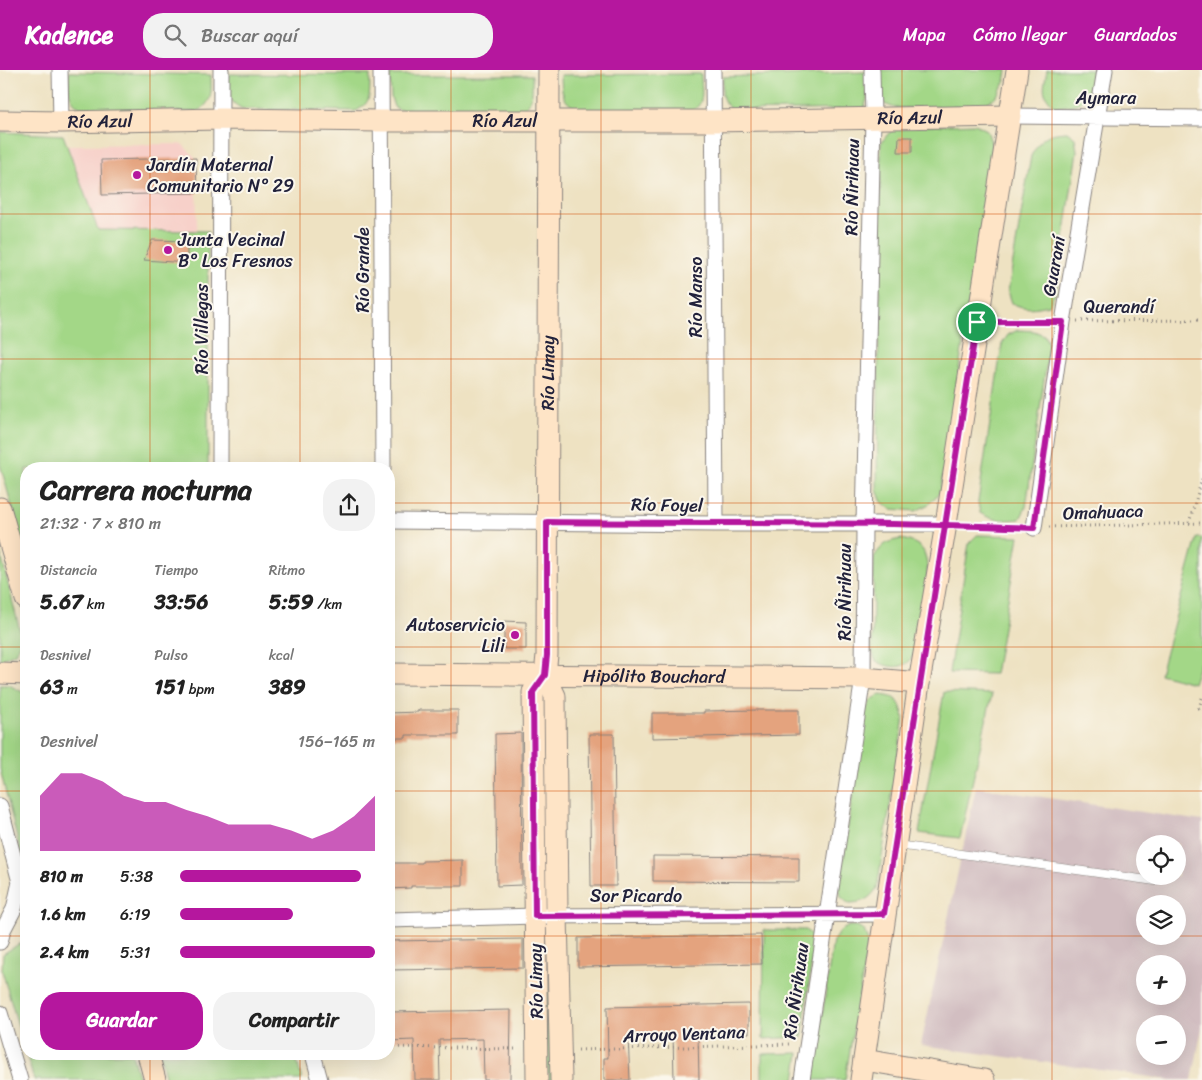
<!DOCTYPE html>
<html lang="es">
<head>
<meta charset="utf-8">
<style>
	body { margin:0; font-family:Sriracha,sans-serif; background:#f2f2f2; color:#222; height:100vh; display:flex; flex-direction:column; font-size:19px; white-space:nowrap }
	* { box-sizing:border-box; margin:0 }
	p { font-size:16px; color:#767676 }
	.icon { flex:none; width:28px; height:28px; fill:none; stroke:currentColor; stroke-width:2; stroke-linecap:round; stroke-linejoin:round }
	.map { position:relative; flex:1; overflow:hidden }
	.drawer { position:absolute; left:20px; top:392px; width:375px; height:598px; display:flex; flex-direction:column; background:#fff; border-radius:20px; box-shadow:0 5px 20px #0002 }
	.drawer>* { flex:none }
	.tools { position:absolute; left:1136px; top:765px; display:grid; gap:10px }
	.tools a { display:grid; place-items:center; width:50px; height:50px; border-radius:50%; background:#fff; box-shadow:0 5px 20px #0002; font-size:25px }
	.pin { position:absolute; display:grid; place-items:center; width:42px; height:42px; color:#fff; margin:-21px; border:2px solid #fff; border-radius:50%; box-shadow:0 1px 5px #0007 }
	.round { display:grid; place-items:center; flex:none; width:52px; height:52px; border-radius:20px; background:#f2f2f2 }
	.overview { display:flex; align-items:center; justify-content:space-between; height:85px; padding:0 20px }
	h1 { font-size:28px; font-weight:700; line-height:38px }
	.figures { display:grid; grid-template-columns:repeat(3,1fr); gap:8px; height:85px; padding:5px 20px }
	.figures div { display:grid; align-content:center }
	.figures b { font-size:21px; font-weight:700 }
	.figures small { font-size:14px; font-weight:400 }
	.figures p { font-size:14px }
	.chart { height:140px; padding:10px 20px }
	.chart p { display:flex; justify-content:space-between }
	.chart svg { width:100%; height:90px; margin-top:5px; fill:#b5179e; opacity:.7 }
	.button { display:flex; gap:10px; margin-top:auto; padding:10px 20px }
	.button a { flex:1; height:58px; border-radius:20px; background:#b5179e; color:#fff; font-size:20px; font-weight:700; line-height:58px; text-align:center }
	.button a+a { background:#f2f2f2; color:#222 }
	ul { padding:0 20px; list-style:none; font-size:16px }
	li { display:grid; grid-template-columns:80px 60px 1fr; align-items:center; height:38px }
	li i { height:12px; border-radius:6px; background:#b5179e }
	header { display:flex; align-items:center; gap:30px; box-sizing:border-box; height:70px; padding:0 25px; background:#b5179e; color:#fff }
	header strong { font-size:24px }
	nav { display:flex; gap:28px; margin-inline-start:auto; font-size:18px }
	.search { width:350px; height:45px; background:#f2f2f2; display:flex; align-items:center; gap:12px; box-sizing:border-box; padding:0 18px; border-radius:20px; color:#767676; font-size:19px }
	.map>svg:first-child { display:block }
	.built { fill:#f7d0c9 }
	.industrial { fill:#d2bec1; fill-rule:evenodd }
	.green { fill:#a3d787; stroke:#627c61 }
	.building { fill:#e4a37e }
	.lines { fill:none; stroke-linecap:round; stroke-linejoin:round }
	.lane-casing { stroke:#88827e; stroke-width:9 }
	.street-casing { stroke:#88827e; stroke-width:17 }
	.secondary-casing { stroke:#88827e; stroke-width:23 }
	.path { stroke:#88827e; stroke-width:3; stroke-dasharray:1 4; stroke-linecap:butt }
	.lane { stroke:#fff; stroke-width:8 }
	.street { stroke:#fff; stroke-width:15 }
	.secondary { stroke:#fee4c6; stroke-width:21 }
	.route-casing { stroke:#fff; stroke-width:10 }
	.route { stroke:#b5179e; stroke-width:6 }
	.grid { fill:none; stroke:#d45411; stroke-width:1; stroke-opacity:0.55 }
	.poi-dot { fill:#b5179e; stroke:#fbf7ec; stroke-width:2 }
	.labels { text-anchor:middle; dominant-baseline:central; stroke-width:4; stroke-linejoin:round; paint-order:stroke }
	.street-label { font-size:18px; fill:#22223b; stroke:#fbf7ec }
	.poi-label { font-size:18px; fill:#22223b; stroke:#fbf7ec; text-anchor:start }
</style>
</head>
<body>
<header>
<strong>Kadence</strong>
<div class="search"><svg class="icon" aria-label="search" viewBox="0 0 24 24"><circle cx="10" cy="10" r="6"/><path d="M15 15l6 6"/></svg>Buscar aquí</div>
<nav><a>Mapa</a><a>Cómo llegar</a><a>Guardados</a></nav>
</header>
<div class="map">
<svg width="1202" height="1010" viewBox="0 0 1202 1010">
	<rect width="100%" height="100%" fill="#fbf7ec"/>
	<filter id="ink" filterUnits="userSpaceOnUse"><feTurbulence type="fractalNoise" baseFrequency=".02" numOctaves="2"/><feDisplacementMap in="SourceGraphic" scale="10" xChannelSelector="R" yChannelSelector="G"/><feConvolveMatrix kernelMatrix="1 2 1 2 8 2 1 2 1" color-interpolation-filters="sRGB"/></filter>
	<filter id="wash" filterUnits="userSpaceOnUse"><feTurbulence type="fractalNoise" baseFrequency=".0096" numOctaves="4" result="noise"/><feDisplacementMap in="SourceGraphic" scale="20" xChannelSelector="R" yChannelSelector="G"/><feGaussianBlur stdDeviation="1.12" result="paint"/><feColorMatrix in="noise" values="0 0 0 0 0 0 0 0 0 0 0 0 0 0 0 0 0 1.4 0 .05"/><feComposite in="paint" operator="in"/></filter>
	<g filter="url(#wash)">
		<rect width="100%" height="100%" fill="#eee2c2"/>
		<path class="built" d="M 182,74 L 196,88 L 197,161 L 98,160 L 67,75 Z"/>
		<path class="industrial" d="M 976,717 L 1202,751 L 1202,958 L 1192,1010 L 1172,1010 L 921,975 ZM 1145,774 L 1178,774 L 1178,806 L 1145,806 ZM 1145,834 L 1178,834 L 1178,866 L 1145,866 ZM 1145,894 L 1178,894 L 1178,926 L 1145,926 ZM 1145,954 L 1178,954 L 1178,986 L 1145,986 Z"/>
		<path class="green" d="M 879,0 L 1007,0 L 1005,12 L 996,27 L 982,36 L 895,38 L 884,34 L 879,24 Z
			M 1047,0 L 1093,0 C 1089,30 1087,35 1056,37 C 1040,24 1044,18 1047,0 Z
			M 69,2 L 211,5 C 211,23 214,32 196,42 L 81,38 C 66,29 69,18 69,2 Z
			M 867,2 L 867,29 L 864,39 L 734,41 C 719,31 722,22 723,7 Z
			M 228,4 L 370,5 C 369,23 373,32 356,41 L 243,39 C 225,30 228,22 228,4 Z
			M 701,4 C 701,18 706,34 692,41 L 579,40 C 561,31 562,23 561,5 Z
			M 390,5 L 532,5 C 532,21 535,33 519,42 L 403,41 L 394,37 L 391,27 Z
			M 975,54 L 987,60 L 993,78 L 940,422 L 929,434 L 916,441 L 891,439 L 882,432 L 877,420 L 881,73 L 888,64 L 897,57 Z
			M 0,62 L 63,65 L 98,160 L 208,161 L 208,399 L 26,399 L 26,486 L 0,394 Z
			M 1067,62 L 1075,68 L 1077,81 L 1056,222 L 1049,235 C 1035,238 1025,240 1012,233 L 1008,221 L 1031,86 C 1041,68 1045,63 1067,62 Z
			M 1018,260 L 1034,261 L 1044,265 L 1049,275 L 1026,437 L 1020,449 C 1005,451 993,451 980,443 L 978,432 L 1002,274 L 1008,265 Z
			M 977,465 L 1019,466 L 995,604 L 949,603 L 969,473 Z
			M 1197,468 L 1202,468 L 1202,587 L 1193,613 L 1160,604 Z
			M 902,469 C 910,471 920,474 924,482 C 931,500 925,521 922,539 C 920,552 919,568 915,581 C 910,600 889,600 875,590 L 872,580 L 874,487 C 883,474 887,471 902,469 Z
			M 0,482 L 22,569 L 15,583 L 0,590 Z
			M 0,615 L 9,615 L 26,624 L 26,804 L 0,699 Z
			M 944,622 L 992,624 L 960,768 L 919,763 Z
			M 880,625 C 898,627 899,630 904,647 L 877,818 C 869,830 862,833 848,833 L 841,827 L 839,816 L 865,641 L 871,630 Z
			M 849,856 L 857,856 L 864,860 L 868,872 L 845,1010 L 813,1010 L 833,871 L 840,861 Z
			M 545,860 L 548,860 L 554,1010 L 544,1010 Z
			M 764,860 L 805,860 L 811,864 L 814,874 L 802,967 L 763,969 Z
			M 19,874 L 26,874 L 26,984 L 132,984 L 139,1010 L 34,1010 L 2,901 L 3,884 Z
			M 799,983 L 795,1010 L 762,1010 L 762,984 Z
			M 160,984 L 295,984 L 302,1010 L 166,1010 Z"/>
		<g id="blocks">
			<path class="building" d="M 899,67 L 912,67 L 912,82 L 898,82 Z
				M 196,88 L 197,123 L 102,125 L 101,90 Z
				M 152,170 L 187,171 L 187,193 L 144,190 Z
				M 504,551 L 526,552 L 526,579 L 504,579 Z
				M 418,640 L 458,640 L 458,665 L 406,665 L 406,668 L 389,668 L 389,643 L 418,642 Z
				M 758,640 L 799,640 L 799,665 L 652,668 L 652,643 L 704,643 L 704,641 Z
				M 521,663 L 522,815 L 497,816 L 495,664 Z
				M 589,664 L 614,664 L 616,816 L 591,816 Z
				M 653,786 L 799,787 L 799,812 L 653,811 Z
				M 463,790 L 463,816 L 411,816 L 411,818 L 389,819 L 389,793 L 422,793 L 422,791 Z
				M 761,865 L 762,894 L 578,897 L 578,868 Z
				M 523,869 L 523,898 L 389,900 L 389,871 Z
				M 749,934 L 749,963 L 698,964 L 699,1010 L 674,1010 L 673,964 L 628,965 L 630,1010 L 604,1010 L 604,988 L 608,988 L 607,937 Z
				M 511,940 L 510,1010 L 484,1010 L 483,969 L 439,970 L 440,1010 L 415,1010 L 414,970 L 389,971 L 389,942 Z"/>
		</g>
	</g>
	<g filter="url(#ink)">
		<use href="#blocks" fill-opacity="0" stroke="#88827e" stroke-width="1"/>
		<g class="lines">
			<defs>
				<path id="lane" d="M 897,775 L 1155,811"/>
				<path id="street" d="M 60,0 L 61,52
					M 381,0 L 383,399
					M 713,0 L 716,454
					M 1009,46 L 1202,48
					M 220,399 L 221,0
					M 389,451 L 716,454 L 946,454
					M 1034,458 L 1063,252 L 1105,0
					M 0,736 L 20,812 L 14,839 L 3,860 L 0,872
					M 389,850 L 535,846 L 884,844
					M 0,943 L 20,1010
					M 313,984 L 320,1010
					M 802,1010 L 863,608 L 864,454 L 873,48 L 872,0"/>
				<g id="secondary">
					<path id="s1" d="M 0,51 L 61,52 L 221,49 L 381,51 L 713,51 L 1009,46"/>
					<path d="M 0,438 L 26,529"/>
					<path d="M 0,603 L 26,604"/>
					<path id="s2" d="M 389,604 L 863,608 L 919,613"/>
					<path d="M 545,605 L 555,626 L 557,845 L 561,1010"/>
					<path d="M 148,984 L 155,1010"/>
					<path d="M 864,990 L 984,1010"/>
					<path id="s3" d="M 537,1010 L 533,622 L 545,605 L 547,585 L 549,0"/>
					<path d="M 861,1010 L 919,613 L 946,454 L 1017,0"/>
				</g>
			</defs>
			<use href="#lane" class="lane-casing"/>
			<use href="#street" class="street-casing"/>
			<use href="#secondary" class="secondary-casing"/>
			<path class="path" d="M 1077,251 L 1202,250
				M 995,252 L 1049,252
				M 1189,453 L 1202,409
				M 964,455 L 1020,457
				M 1049,457 L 1202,453
				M 1202,628 L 1199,638 L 1202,639
				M 389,977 L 518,979
				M 578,980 L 792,974"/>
			<use href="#lane" class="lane"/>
			<use href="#street" class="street"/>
			<use href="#secondary" class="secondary"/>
		</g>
	</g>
	<g class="lines" filter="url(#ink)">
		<defs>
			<path id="route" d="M 977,252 C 946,450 914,647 884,844 L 535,846 L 533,622 L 545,605 L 547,585 L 547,452 C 709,454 872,451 1034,458 L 1063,252 L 977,252"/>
		</defs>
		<use href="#route" class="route-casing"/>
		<use href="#route" class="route"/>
	</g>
	<path class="grid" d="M 150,0 L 150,399M 300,0 L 300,399M 451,0 L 451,1010M 601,0 L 601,1010M 751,0 L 751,1010M 902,0 L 902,1010M 1052,0 L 1052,1010M 0,144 L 1202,144M 0,289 L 1202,289M 0,433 L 26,433M 389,433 L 1202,433M 0,577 L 26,577M 389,577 L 1202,577M 0,721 L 26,721M 389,721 L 1202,721M 0,866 L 26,866M 389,866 L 1145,866M 1178,866 L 1202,866M 150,984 L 150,1010M 300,984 L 300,1010"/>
	<g class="poi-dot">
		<circle cx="137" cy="105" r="5"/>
		<circle cx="168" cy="180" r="5"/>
		<circle cx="515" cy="565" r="5"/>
	</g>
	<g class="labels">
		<g class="street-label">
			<text x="1106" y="28">Aymara</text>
			<text stroke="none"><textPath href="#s1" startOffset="910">Río Azul</textPath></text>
			<text stroke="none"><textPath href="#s1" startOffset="100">Río Azul</textPath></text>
			<text stroke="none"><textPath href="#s1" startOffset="505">Río Azul</textPath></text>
			<text transform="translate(852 117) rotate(-89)">Río Ñirihuau</text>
			<text transform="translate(1054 196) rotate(-80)">Guaraní</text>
			<text transform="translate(363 200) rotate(-90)">Río Grande</text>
			<text transform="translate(696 227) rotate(-90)">Río Manso</text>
			<text x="1119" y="237">Querandí</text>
			<text transform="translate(202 259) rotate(-90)">Río Villegas</text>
			<text stroke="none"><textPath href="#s3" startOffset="711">Río Limay</textPath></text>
			<text transform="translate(667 435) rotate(1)">Río Foyel</text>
			<text transform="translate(1103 442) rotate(-2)">Omahuaca</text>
			<text transform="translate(845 522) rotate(-90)">Río Ñirihuau</text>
			<text stroke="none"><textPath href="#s2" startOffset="265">Hipólito Bouchard</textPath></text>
			<text x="636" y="826">Sor Picardo</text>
			<text transform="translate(536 911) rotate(-91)">Río Limay</text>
			<text transform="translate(796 921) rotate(-82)">Río Ñirihuau</text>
			<text transform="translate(684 964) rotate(-2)">Arroyo Ventana</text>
		</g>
		<g class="poi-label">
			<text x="147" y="95">Jardín Maternal<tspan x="147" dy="21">Comunitario N° 29</tspan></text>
			<text x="178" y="170">Junta Vecinal<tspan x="178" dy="21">B° Los Fresnos</tspan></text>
			<text x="505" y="555" text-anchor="end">Autoservicio<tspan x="505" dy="21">Lili</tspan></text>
		</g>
	</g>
</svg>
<div class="tools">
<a><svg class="icon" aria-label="locate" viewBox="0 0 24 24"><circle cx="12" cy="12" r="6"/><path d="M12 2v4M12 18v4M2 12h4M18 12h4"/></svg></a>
<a><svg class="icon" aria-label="layers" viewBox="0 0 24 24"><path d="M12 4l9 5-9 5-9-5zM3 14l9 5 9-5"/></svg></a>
<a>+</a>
<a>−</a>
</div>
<div class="pin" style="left:977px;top:252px;background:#1e9e55"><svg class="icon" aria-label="arrive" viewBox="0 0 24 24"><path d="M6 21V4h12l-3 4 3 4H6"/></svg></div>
<section class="drawer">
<div class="overview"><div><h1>Carrera nocturna</h1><p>21:32 · 7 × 810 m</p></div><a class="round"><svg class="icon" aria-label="share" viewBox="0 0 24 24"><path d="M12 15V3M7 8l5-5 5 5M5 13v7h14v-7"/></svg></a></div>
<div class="figures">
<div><p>Distancia</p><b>5.67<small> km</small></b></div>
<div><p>Tiempo</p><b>33:56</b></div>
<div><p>Ritmo</p><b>5:59<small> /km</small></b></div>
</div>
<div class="figures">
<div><p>Desnivel</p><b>63<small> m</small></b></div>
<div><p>Pulso</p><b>151<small> bpm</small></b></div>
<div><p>kcal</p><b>389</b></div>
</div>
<div class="chart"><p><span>Desnivel</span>156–165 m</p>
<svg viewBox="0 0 160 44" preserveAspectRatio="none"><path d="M0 44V17L10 6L20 6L30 10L40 17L50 20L60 20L70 24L80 27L90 31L100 31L110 31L120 34L130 38L140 34L150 27L160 17V44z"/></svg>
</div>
<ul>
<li><b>810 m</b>5:38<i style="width:93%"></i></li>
<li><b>1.6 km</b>6:19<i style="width:58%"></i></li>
<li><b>2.4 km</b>5:31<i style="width:100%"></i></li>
</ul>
<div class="button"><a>Guardar</a><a>Compartir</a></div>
</section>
</div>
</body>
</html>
